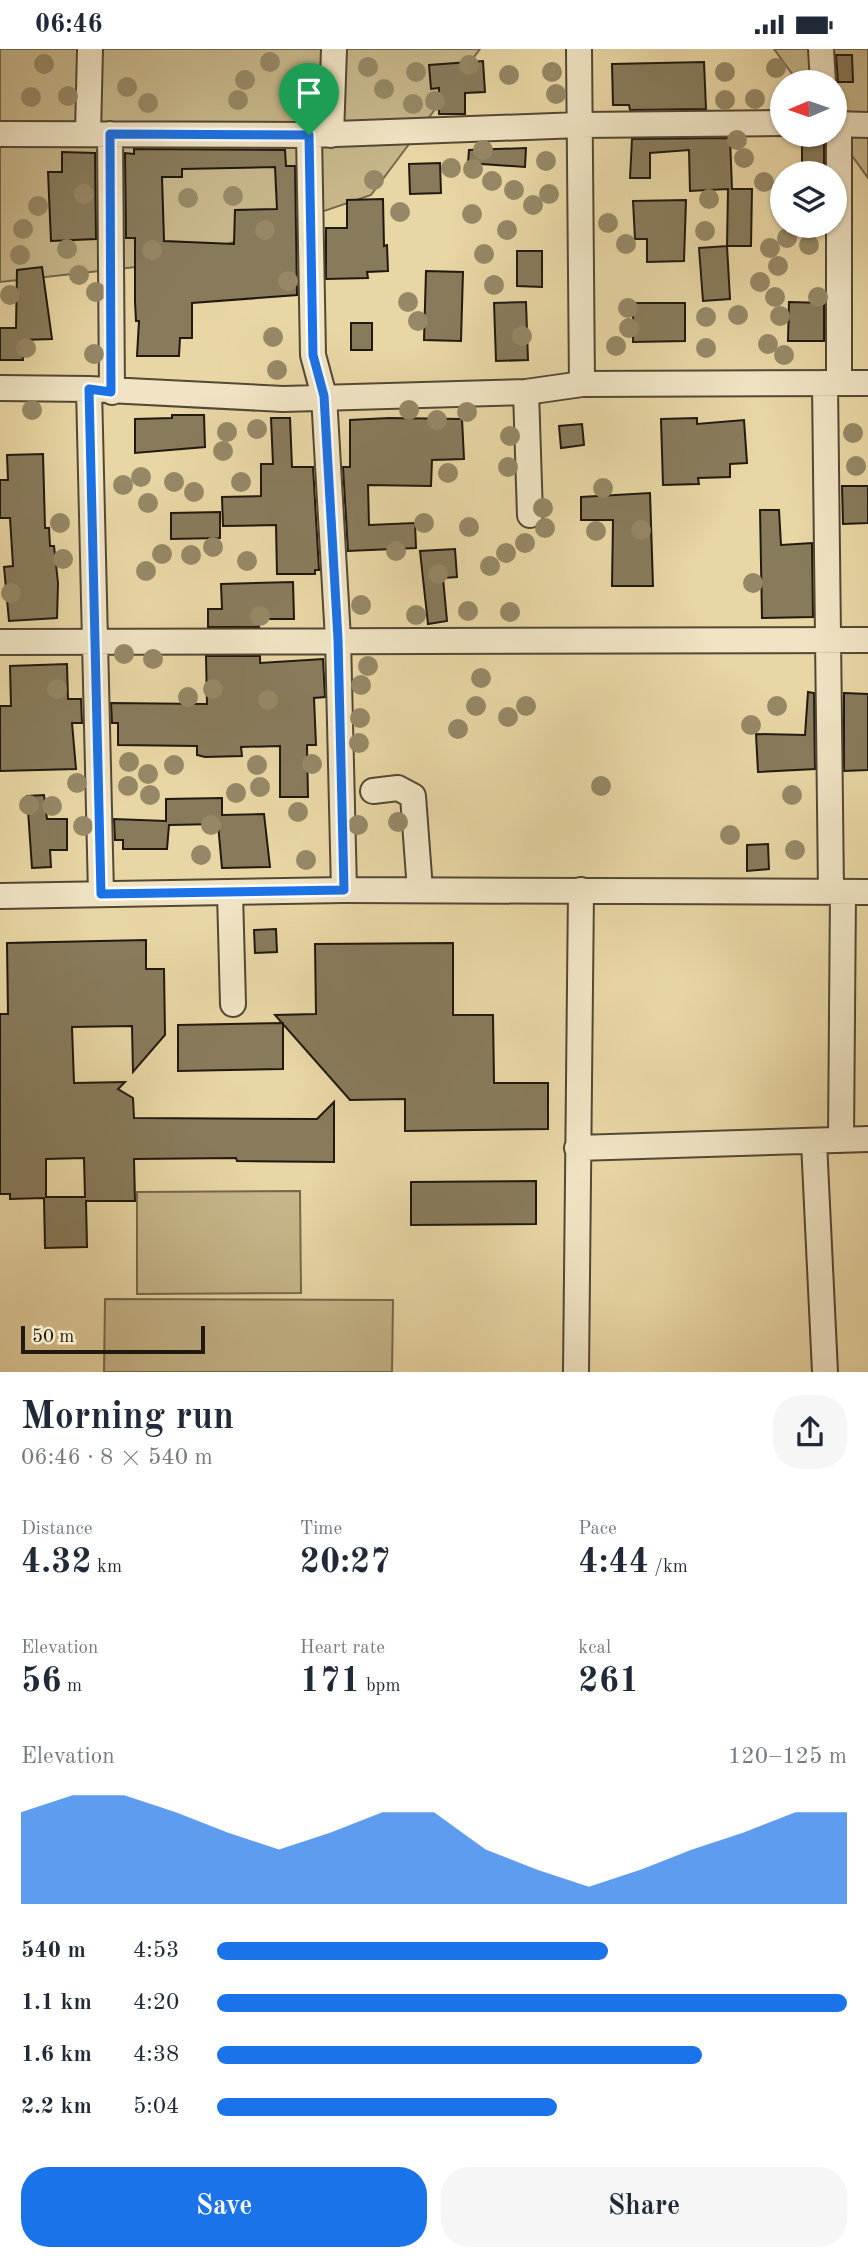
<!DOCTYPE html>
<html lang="en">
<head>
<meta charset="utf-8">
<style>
	body { margin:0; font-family:"Old Standard TT",serif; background:#f6f6f7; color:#1f2937; height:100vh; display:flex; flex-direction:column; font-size:26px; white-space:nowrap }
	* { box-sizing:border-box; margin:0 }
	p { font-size:23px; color:#747a83 }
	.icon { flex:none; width:38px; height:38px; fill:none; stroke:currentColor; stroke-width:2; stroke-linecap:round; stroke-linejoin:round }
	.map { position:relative; height:1323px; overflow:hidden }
	.panel { display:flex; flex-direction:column; background:#fff; flex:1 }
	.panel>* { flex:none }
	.needle { width:46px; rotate:268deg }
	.buttons { position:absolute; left:770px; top:21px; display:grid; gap:14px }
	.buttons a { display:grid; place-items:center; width:77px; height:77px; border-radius:50%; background:#fff; box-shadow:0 2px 5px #0004; font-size:35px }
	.scale { position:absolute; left:21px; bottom:18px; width:184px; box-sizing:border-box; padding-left:7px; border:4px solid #21190e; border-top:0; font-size:19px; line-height:24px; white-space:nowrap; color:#21190e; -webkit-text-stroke:5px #f0e4c4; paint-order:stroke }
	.pin { position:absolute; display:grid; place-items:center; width:60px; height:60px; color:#fff; margin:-72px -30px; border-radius:50% 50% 50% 0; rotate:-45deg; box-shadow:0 0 7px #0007 }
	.pin .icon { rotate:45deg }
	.round { display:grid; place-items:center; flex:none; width:74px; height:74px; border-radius:28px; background:#f6f6f7 }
	.headline { display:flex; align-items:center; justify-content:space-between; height:119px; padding:0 21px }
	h1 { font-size:38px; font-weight:700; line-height:52px }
	.stats { display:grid; grid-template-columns:repeat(3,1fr); gap:10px; height:119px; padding:7px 21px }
	.stats div { display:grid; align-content:center }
	.stats b { font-size:35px; font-weight:700 }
	.stats small { font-size:19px; font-weight:400 }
	.stats p { font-size:19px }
	.chart { height:196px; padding:14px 21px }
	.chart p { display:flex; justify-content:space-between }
	.chart svg { width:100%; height:126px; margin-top:7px; fill:#1a73e8; opacity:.7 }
	.primary-button { display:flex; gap:14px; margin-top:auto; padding:14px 21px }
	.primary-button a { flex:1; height:80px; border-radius:28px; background:#1a73e8; color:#fff; font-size:28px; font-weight:700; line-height:80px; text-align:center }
	.primary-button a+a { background:#f6f6f7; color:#1f2937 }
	ul { padding:0 21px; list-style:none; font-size:23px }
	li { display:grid; grid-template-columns:112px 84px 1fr; align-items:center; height:52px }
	li i { height:18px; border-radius:9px; background:#1a73e8 }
	.status { display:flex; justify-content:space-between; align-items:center; height:49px; padding:0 35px; background:#fff; direction:ltr }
	.status svg { height:19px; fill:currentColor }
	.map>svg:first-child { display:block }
	.green { fill:#c6b68a; stroke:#74684c; stroke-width:2 }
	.building { fill:#887b5c; stroke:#21190e; stroke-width:2; fill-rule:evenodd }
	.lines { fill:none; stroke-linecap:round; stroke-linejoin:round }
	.minor-casing { stroke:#534834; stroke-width:28 }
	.minor { stroke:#f0e4c4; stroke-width:24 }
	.tree { fill:#968866 }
	.route-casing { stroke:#fff; stroke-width:14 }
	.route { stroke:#1a73e8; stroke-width:9 }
</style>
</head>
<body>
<div class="status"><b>06:46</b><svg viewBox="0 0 49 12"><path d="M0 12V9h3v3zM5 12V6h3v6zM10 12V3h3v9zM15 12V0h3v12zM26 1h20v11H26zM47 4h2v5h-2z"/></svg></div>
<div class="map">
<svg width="868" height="1323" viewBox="0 0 868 1323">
	<rect width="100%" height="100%" fill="#e8d6a4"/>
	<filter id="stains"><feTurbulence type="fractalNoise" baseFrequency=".00286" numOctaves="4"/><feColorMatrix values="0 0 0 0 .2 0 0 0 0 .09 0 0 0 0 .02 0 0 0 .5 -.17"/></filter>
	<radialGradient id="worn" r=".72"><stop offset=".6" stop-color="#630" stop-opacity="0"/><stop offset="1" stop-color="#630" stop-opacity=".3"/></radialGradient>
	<path class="green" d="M 0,0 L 480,0 L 371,146 L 172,214 L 0,233 Z
		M 774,0 L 868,0 L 868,129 L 835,83 L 835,33 L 798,33 Z
		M 300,1142 L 301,1244 L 137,1245 L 137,1143 Z
		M 105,1250 L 393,1251 L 392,1323 L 104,1323 Z"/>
	<path class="building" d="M 836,6 L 852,6 L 853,33 L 838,33 Z
		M 483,12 L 485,43 L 465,44 L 465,65 L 439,65 L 439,39 L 431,40 L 429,16 Z
		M 704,13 L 706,60 L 630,61 L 629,56 L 613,56 L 612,15 Z
		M 802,87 L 824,87 L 824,119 L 802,119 Z
		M 730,89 L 732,140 L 752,140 L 751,197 L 727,197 L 728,140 L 690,142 L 689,101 L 650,104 L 650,129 L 630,129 L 632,90 Z
		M 526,99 L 525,118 L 468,114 L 469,101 Z
		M 134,100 L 285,101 L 286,117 L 295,117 L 297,246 L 192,254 L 192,289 L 180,289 L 179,307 L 137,307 L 139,272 L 136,272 L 135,253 L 135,189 L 126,189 L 125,104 L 134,105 ZM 275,118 L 277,160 L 235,161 L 234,195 L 164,192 L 162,128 L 182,128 L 182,120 Z
		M 62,103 L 95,104 L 96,190 L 51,192 L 48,123 L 62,123 Z
		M 440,114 L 441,144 L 410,145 L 409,115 Z
		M 383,150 L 384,197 L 387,196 L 388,222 L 367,223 L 368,229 L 326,230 L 326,179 L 347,179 L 347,151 Z
		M 686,151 L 684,212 L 647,213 L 647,190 L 635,190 L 633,152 Z
		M 727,197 L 730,250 L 703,252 L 699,199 Z
		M 517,202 L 542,202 L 542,238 L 517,237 Z
		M 42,218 L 52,290 L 22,291 L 23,311 L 0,311 L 0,279 L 16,279 L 17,221 Z
		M 426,222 L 463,223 L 461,292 L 424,291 Z
		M 526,253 L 528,311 L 496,312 L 494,254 Z
		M 789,253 L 824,254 L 824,292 L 788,292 Z
		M 633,254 L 685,254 L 685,292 L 633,293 Z
		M 351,274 L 372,274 L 372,301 L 351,301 Z
		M 172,366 L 204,366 L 205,398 L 135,404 L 135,370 L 172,369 Z
		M 271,369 L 290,369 L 292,418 L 313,418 L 319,521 L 315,521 L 315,525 L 277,525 L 276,476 L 223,477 L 222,448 L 261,447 L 261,415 L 273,415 Z
		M 389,369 L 462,370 L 464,410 L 432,411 L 431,437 L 368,436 L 369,476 L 415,474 L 416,499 L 348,502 L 343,418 L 350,418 L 350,371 Z
		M 697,369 L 697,375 L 744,371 L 747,414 L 730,415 L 730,428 L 698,429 L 699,435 L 663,436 L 661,370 Z
		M 582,375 L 584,396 L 561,399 L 559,377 Z
		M 43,405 L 45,479 L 49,479 L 50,497 L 54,497 L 58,534 L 57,569 L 9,572 L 4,518 L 13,517 L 10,469 L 0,469 L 0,431 L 8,431 L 7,406 Z
		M 842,437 L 868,437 L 868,474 L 843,475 Z
		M 650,444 L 653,537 L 612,537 L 613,471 L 581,471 L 581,448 Z
		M 760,461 L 779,461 L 781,496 L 812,494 L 813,568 L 762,569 Z
		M 220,463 L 220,489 L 171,490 L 171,464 Z
		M 455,500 L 457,528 L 443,529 L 447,572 L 428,575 L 420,502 Z
		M 293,533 L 294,570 L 259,570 L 259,578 L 208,578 L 208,560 L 222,560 L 221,535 Z
		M 206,607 L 260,607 L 260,614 L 323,610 L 325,648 L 314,649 L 316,696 L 307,696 L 308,748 L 280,748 L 280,697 L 241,698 L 242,707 L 205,708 L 197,706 L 197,697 L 118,696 L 118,674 L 112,674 L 111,654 L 207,655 Z
		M 67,615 L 68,650 L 81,650 L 82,674 L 72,674 L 76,720 L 0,722 L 0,657 L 11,657 L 10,617 Z
		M 808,643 L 814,644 L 815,720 L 758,723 L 756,685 L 805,686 Z
		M 844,644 L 868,645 L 868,721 L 844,722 Z
		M 44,746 L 47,770 L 67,770 L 67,801 L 50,801 L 51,818 L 32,819 L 27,747 Z
		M 222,749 L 222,766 L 264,765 L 270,818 L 222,819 L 218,775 L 169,776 L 167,800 L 123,800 L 123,791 L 115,791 L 114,770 L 166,772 L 166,750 Z
		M 768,795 L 769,820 L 747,822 L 747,796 Z
		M 276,880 L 277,903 L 255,904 L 254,881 Z
		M 146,891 L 146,920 L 164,920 L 165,986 L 133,1023 L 132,977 L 72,978 L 74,1034 L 125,1033 L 118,1040 L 133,1049 L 134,1069 L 317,1070 L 334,1053 L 334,1113 L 237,1112 L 236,1109 L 134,1110 L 135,1152 L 86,1152 L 87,1198 L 45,1199 L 44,1149 L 10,1150 L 10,1145 L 0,1145 L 0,965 L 8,965 L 7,894 ZM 84,1109 L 85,1148 L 46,1148 L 46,1110 Z
		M 453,894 L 453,966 L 493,966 L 494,1034 L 548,1034 L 548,1080 L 405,1082 L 405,1050 L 350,1051 L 275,966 L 316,965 L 315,895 Z
		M 283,974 L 283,1020 L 178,1022 L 178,976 Z
		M 536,1132 L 536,1175 L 411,1176 L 411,1133 Z"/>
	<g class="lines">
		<defs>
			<path id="minor" d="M 579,0 L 582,335
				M 821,0 L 823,33
				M 835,75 L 868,76
				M 839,75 L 839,333
				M 88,84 L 90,0
				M 0,85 L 309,86 L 580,76 L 782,74
				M 110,85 L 112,343
				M 309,86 L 313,306 L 324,347 L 338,590 L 344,841
				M 331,86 L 334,0
				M 825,334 L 831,842
				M 0,339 L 89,340 L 283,350 L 526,343 L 582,335 L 868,334
				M 89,340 L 101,845
				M 526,343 L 530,466
				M 0,593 L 868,591
				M 373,742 L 398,739 L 413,747 L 420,841
				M 230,844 L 233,955
				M 0,847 L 344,841 L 868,843
				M 841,1091 L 843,843
				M 814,1093 L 825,1323
				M 577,1099 L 868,1090
				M 576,1323 L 581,841"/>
		</defs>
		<use href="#minor" class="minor-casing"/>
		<use href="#minor" class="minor"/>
	</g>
	<g class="tree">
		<circle cx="270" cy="13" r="10"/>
		<circle cx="44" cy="15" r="10"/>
		<circle cx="469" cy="16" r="10"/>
		<circle cx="368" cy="18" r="10"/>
		<circle cx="776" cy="19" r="10"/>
		<circle cx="416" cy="23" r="10"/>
		<circle cx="552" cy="23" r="10"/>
		<circle cx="725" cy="23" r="10"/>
		<circle cx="509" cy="26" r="10"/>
		<circle cx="245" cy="31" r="10"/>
		<circle cx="127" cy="38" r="10"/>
		<circle cx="384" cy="40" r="10"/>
		<circle cx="556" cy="45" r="10"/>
		<circle cx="68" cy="47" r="10"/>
		<circle cx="313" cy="47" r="10"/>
		<circle cx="31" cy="48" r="10"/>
		<circle cx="755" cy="50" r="10"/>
		<circle cx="238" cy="51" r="10"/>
		<circle cx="725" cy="51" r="10"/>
		<circle cx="435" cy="52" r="10"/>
		<circle cx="148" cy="54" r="10"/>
		<circle cx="413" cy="55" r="10"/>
		<circle cx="737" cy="91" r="10"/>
		<circle cx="483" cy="101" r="10"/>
		<circle cx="744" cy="109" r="10"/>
		<circle cx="546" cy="112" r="10"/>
		<circle cx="451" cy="119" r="10"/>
		<circle cx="473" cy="120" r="10"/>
		<circle cx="374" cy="131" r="10"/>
		<circle cx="492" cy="132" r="10"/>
		<circle cx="764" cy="133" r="10"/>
		<circle cx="514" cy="141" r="10"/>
		<circle cx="84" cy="145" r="10"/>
		<circle cx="549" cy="145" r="10"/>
		<circle cx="233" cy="147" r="10"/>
		<circle cx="188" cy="149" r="10"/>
		<circle cx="709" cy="150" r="10"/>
		<circle cx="533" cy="156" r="10"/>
		<circle cx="38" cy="157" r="10"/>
		<circle cx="400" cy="163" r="10"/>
		<circle cx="472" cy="165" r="10"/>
		<circle cx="608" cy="174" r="10"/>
		<circle cx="23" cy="180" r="10"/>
		<circle cx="265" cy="181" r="10"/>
		<circle cx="507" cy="181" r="10"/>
		<circle cx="705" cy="182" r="10"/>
		<circle cx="787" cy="189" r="10"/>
		<circle cx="626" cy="195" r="10"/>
		<circle cx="809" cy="196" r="10"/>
		<circle cx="770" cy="199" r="10"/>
		<circle cx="67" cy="200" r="10"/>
		<circle cx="152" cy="201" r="10"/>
		<circle cx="484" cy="205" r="10"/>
		<circle cx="20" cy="206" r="10"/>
		<circle cx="778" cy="217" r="10"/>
		<circle cx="79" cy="226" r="10"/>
		<circle cx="288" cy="232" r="10"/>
		<circle cx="760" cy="233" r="10"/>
		<circle cx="494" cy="236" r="10"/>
		<circle cx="96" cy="243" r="10"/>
		<circle cx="10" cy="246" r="10"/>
		<circle cx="775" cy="248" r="10"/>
		<circle cx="818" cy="248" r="10"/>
		<circle cx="408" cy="253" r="10"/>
		<circle cx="628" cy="259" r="10"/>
		<circle cx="738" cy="266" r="10"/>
		<circle cx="780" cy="267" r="10"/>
		<circle cx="706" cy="268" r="10"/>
		<circle cx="418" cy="272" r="10"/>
		<circle cx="629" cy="279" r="10"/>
		<circle cx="522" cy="287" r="10"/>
		<circle cx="273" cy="288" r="10"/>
		<circle cx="768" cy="295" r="10"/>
		<circle cx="616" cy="297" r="10"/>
		<circle cx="26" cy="299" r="10"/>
		<circle cx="706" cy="299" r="10"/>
		<circle cx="94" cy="305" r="10"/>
		<circle cx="784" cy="306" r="10"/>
		<circle cx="277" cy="321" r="10"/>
		<circle cx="32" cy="361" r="10"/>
		<circle cx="409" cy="361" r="10"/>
		<circle cx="467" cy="363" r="10"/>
		<circle cx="437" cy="371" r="10"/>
		<circle cx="257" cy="380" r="10"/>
		<circle cx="227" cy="383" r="10"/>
		<circle cx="853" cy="384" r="10"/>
		<circle cx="510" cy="387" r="10"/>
		<circle cx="223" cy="402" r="10"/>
		<circle cx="856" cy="417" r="10"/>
		<circle cx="508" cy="418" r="10"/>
		<circle cx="448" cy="424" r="10"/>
		<circle cx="141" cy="428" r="10"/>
		<circle cx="174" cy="433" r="10"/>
		<circle cx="241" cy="433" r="10"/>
		<circle cx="123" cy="436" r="10"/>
		<circle cx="603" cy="439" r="10"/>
		<circle cx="194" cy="443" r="10"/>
		<circle cx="148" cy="454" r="10"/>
		<circle cx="543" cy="459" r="10"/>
		<circle cx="60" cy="474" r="10"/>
		<circle cx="424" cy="474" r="10"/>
		<circle cx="469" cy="478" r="10"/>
		<circle cx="545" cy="479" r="10"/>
		<circle cx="641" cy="481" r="10"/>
		<circle cx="596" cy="482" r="10"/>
		<circle cx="525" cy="494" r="10"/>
		<circle cx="213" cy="498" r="10"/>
		<circle cx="396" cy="502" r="10"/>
		<circle cx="506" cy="504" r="10"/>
		<circle cx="162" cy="505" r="10"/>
		<circle cx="191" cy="506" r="10"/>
		<circle cx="63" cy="510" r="10"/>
		<circle cx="247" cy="512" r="10"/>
		<circle cx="490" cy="517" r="10"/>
		<circle cx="146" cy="522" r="10"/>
		<circle cx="438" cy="525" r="10"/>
		<circle cx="753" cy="534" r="10"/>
		<circle cx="11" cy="544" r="10"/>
		<circle cx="361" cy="556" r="10"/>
		<circle cx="468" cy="562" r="10"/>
		<circle cx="510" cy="563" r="10"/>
		<circle cx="416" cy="566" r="10"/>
		<circle cx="260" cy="567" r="10"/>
		<circle cx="124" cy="605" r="10"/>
		<circle cx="153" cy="610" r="10"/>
		<circle cx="368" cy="617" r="10"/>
		<circle cx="481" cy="629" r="10"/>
		<circle cx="361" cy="636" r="10"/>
		<circle cx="57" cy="640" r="10"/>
		<circle cx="213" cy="640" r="10"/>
		<circle cx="188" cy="648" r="10"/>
		<circle cx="268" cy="651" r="10"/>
		<circle cx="476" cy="657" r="10"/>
		<circle cx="526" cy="657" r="10"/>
		<circle cx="777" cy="657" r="10"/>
		<circle cx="508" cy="668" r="10"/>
		<circle cx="360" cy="669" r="10"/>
		<circle cx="751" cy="676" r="10"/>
		<circle cx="458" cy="680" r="10"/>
		<circle cx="359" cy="694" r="10"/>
		<circle cx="129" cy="713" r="10"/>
		<circle cx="312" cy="715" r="10"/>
		<circle cx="174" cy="716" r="10"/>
		<circle cx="257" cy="716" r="10"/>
		<circle cx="148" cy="725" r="10"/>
		<circle cx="77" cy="734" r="10"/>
		<circle cx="128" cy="737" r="10"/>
		<circle cx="601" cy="737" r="10"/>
		<circle cx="260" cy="738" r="10"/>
		<circle cx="236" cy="744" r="10"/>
		<circle cx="150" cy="746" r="10"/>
		<circle cx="792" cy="746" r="10"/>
		<circle cx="29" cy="756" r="10"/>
		<circle cx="52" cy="757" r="10"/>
		<circle cx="298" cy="763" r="10"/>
		<circle cx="398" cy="773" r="10"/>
		<circle cx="211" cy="776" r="10"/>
		<circle cx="358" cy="776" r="10"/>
		<circle cx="83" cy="777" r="10"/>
		<circle cx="730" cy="786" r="10"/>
		<circle cx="795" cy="801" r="10"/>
		<circle cx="201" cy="806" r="10"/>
		<circle cx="306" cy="811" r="10"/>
	</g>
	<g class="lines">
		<defs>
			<path id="route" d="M 110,85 L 309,86 L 313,306 L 324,347 L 338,590 L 344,841 L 101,845 L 89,340 L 111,343 Z"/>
		</defs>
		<use href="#route" class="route-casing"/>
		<use href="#route" class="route"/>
	</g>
	<rect width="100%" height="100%" filter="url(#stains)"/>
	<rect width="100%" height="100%" fill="url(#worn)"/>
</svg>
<div class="buttons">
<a><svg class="needle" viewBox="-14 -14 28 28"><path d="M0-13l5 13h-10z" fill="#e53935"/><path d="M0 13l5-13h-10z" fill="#747a83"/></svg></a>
<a><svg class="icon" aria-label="layers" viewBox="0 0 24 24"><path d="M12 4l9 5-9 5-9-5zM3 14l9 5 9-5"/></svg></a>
</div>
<div class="scale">50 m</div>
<div class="pin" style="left:309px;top:86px;background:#1e9e55"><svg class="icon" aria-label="arrive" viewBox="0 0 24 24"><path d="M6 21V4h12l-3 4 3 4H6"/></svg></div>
</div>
<section class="panel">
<div class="headline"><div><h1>Morning run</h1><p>06:46 · 8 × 540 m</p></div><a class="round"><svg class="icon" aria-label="share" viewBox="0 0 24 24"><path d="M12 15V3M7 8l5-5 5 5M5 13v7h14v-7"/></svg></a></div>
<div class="stats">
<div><p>Distance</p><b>4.32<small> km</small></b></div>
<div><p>Time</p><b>20:27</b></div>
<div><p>Pace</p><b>4:44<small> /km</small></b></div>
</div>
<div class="stats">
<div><p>Elevation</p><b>56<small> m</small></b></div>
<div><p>Heart rate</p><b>171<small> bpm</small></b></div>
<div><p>kcal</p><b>261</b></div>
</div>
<div class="chart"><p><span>Elevation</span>120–125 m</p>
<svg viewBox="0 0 160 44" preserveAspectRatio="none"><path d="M0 44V12L10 6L20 6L30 12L40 19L50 25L60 19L70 12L80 12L90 25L100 32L110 38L120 32L130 25L140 19L150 12L160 12V44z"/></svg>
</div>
<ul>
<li><b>540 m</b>4:53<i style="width:62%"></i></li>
<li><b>1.1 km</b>4:20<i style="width:100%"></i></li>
<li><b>1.6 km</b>4:38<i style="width:77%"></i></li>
<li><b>2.2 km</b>5:04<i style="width:54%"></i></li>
</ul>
<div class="primary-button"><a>Save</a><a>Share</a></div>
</section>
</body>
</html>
